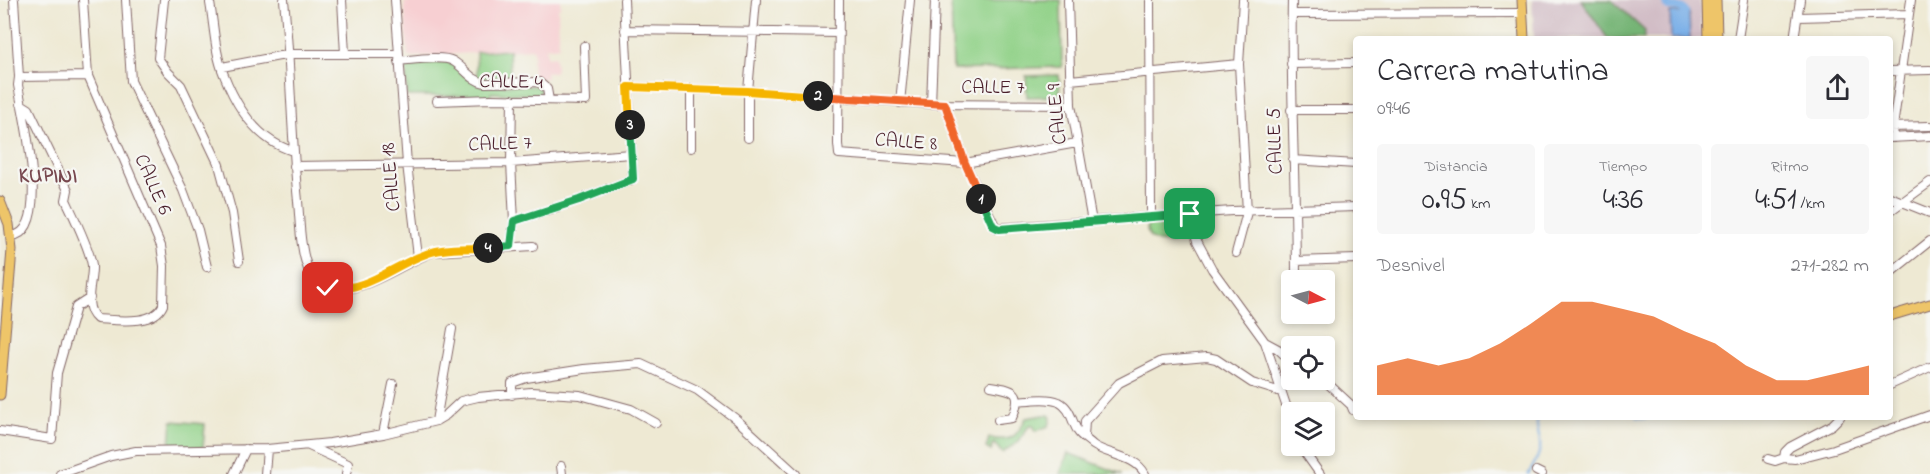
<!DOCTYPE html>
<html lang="es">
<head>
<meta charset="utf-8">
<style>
	body { margin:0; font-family:"Indie Flower",sans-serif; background:#f7f7f7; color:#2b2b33; height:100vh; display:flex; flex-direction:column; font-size:22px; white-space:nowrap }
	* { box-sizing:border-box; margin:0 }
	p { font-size:20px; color:#7c7c81 }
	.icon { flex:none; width:33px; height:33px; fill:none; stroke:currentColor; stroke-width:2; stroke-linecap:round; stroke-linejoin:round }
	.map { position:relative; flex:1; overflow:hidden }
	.side { position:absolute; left:1353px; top:36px; width:540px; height:384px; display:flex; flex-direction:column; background:#fff; border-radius:6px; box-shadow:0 3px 9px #0003 }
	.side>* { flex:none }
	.needle { width:39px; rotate:96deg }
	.fabs { position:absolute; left:1281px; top:270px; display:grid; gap:12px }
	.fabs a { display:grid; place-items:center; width:54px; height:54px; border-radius:6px; background:#fff; box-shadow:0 3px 9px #0003; font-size:30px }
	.pin { position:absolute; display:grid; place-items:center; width:51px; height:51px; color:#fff; margin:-26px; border-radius:12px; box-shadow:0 3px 9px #0006 }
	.km { position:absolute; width:30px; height:30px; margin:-15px; border-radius:50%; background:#222; color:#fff; font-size:16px; line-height:30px; text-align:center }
	.round { display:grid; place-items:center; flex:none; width:63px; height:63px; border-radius:6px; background:#f7f7f7 }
	.summary { display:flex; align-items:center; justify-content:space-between; height:102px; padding:0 24px }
	h1 { font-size:33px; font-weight:600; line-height:45px }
	.metrics { display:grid; grid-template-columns:repeat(3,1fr); gap:9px; height:102px; padding:6px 24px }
	.metrics div { display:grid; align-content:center; border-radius:6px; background:#f7f7f7; text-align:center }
	.metrics b { font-size:30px; font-weight:600 }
	.metrics small { font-size:16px; font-weight:400 }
	.metrics p { font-size:16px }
	.chart { height:168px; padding:12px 24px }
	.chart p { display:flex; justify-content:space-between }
	.chart svg { width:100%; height:108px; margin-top:6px; fill:#ea580c; opacity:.7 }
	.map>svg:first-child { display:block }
	.built { fill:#f7cfd2 }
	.industrial { fill:#d2bdc6 }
	.green { fill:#92d289; stroke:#6e785a; stroke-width:1.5 }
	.forest { fill:#75b475; stroke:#606a50; stroke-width:1.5 }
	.water { fill:#78aee7; stroke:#616689; stroke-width:1.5 }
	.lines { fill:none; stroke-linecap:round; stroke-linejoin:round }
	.stream { stroke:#78aee7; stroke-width:2 }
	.canal { stroke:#78aee7; stroke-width:8 }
	.minor-casing { stroke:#836666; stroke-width:10 }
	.major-casing { stroke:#836666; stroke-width:11 }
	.minor { stroke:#fff; stroke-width:8 }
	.major { stroke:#eec569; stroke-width:9 }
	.split-1-casing { stroke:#fff; stroke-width:12 }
	.split-2-casing { stroke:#fff; stroke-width:12 }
	.split-3-casing { stroke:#fff; stroke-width:12 }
	.split-4-casing { stroke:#fff; stroke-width:12 }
	.split-5-casing { stroke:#fff; stroke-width:12 }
	.split-1 { stroke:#22a559; stroke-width:8 }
	.split-2 { stroke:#f0652b; stroke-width:8 }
	.split-3 { stroke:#f5b400; stroke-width:8 }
	.split-4 { stroke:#22a559; stroke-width:8 }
	.split-5 { stroke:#f5b400; stroke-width:8 }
	.labels { text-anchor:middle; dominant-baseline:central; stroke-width:4.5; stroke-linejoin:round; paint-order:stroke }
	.street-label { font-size:20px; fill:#4a1f2b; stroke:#f6f6f2 }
	.neighbourhood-label { font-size:21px; font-weight:bold; fill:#78484f; stroke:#f6f6f2 }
</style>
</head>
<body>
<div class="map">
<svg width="1930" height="474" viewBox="0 0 1930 474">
	<rect width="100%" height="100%" fill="#f6f6f2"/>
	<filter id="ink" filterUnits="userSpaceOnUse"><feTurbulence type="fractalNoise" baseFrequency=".0167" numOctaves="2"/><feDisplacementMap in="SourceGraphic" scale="12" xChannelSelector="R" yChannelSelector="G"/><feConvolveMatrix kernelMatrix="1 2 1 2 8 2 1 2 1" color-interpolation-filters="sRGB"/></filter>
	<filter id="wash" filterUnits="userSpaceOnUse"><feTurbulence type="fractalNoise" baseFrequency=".008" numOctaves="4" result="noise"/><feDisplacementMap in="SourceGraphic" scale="24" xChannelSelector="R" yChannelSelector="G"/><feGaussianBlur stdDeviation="1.35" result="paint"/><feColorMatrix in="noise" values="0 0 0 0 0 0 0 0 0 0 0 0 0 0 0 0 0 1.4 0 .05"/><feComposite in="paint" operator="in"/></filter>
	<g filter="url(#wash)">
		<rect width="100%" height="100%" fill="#eee9d3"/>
		<path class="built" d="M 471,0 L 560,0 L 561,7 L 558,8 L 559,46 L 546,48 L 547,57 L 555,56 L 556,69 L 554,72 L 546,73 L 547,78 L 533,79 L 532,59 L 534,59 L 533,49 L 408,57 L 404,2 Z"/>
		<path class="industrial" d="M 1532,0 L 1700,0 L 1702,39 L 1534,39 Z"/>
		<path class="green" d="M 951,0 L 1061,0 L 1062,67 L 953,70 Z
			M 509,50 L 510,76 L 477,79 L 476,52 Z
			M 447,61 L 478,84 L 537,86 L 540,87 L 541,92 L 538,95 L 491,93 L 490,96 L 407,96 L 406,65 Z
			M 1059,75 L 1060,96 L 1027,97 L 1026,76 Z
			M 1174,224 L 1173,242 C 1159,244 1146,242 1147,225 Z
			M 1044,415 L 1049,415 L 1051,418 L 1049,426 L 1036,431 L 1033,425 L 1028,427 L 1019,441 L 1002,453 L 995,444 L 993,444 L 991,451 L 986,448 L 989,438 C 1012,442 1016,438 1026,418 Z
			M 172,421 L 205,424 L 203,448 L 170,445 Z
			M 1068,453 L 1122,474 L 1060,474 Z"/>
		<path class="forest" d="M 1581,0 L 1611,0 L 1645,31 L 1644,39 L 1608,39 Z"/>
		<path class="water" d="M 1689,12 L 1690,39 L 1671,39 L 1670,13 Z"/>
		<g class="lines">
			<path class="stream" d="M 1636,417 L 1646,419
				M 1528,474 C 1535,464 1542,452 1540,440 C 1538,432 1536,427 1537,419"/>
			<path class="canal" d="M 1666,0 L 1668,7 L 1682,8 L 1685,12"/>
		</g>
	</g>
	<g filter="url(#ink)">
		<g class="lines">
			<defs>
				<path id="minor" d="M 126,0 L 131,81 L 183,190 L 198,230 L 207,267
					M 164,0 L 158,58 L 168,72 L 181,85 L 219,165 L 232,213 L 239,261
					M 284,0 C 291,67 291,134 298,201 C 300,224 300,248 308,269 C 311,279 316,285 326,288 C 361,297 401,263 433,252 L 533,246
					M 342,0 L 345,54
					M 395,0 L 407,164 L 418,257
					M 839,0 L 838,144 L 839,154 L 965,163 L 1077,143
					M 1068,0 L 1071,105 L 1092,222
					M 1150,0 L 1151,216
					M 1292,0 C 1290,94 1296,187 1296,280
					M 210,3 C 214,26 215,54 224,75 C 237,108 258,141 293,151
					M 1292,14 L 1523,13
					M 1798,17 L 1909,14
					M 625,30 L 838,33
					M 1738,39 L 1744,0
					M 1794,39 L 1800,0
					M 399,61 C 412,60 442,55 453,61 C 465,68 470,80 485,83 L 539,82 L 547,89 L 549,100
					M 1291,64 L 1356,63
					M 222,67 L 290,54 L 399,54
					M 1890,71 L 1930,70
					M 19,77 L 88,76
					M 1070,80 L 1239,64
					M 628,87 L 748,91 L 931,104 L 1071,105
					M 437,101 L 491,99 L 586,101 L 584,46
					M 900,103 L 910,0
					M 21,104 L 29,109 L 68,190 L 66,200 C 74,217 89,247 92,265 C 93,281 82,307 97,319 C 116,320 154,326 163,305 L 164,266 L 161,246 L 88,76 L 83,0
					M 931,104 L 935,0
					M 945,104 L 965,163 L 996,228 L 1232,211 L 1356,207
					M 1291,110 L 1356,110
					M 1890,127 L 1930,126
					M 748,138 L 748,91 L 756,0
					M 1890,138 L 1930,136
					M 1894,138 L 1893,127 L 1911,0
					M 691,148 L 691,89
					M 1293,160 L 1356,164
					M 294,166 L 511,163 L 631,154
					M 1890,197 L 1930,213
					M 1890,211 L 1930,182
					M 1190,214 L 1197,241 L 1212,269 L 1265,342 L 1292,423
					M 514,221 L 579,200 L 633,179 L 624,0
					M 11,236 C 53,234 22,110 18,85 L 19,77 L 14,0
					M 511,246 L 514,221 L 511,163 L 512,99
					M 1236,253 L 1247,212 L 1239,64 L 1243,0
					M 1296,261 L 1356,259
					M 1890,273 L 1930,241
					M 1265,342 L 1278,349 L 1292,362
					M 1324,380 L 1351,405 L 1353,410
					M 1890,385 L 1930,367
					M 991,386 C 1014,390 1024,391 1012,418 L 998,420
					M 512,395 L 512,383 L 526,378 L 584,369 L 641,364 L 697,390 L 736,419 L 796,474
					M 1017,401 C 1030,400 1047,397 1059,402 C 1072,409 1071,422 1079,433 C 1082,437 1089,441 1093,445 C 1109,456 1135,455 1145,474
					M 436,421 L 452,329
					M 0,431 L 52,439 L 57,373 L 76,307 L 90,298
					M 383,434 L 393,384
					M 1084,437 L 1085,421 L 1119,383 L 1162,361 L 1207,357 L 1216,359 L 1252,383 L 1281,392
					M 309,446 L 348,464 L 346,474
					M 1300,446 L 1320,474
					M 1784,458 L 1785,452 L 1790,447 L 1832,425 L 1840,417
					M 1768,459 L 1775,461 L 1784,458 L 1795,459 L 1834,449 L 1930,415
					M 561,466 L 562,474
					M 1536,471 L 1542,474
					M 60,474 L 111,456 L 136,451 L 267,449 L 330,443 L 383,434 L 436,421 L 446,415 L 461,401 L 478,397 L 531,392 L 580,395 L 631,409 L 656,423
					M 234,474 L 246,449
					M 265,474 L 267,449"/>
				<path id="major" d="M 1522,0 L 1524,39
					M 1707,0 L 1708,39
					M 1716,0 L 1717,39
					M 0,201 L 9,224 L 12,250 L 0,395
					M 1890,316 L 1930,304"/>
			</defs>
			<use href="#minor" class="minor-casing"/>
			<use href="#major" class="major-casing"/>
			<use href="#minor" class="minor"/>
			<use href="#major" class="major"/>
		</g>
	</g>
	<g class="lines" filter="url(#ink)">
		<defs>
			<path id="split-1" d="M 981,199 L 993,226 L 999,229 L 1190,214"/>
			<path id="split-2" d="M 818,96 L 945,104 L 965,163 L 981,199"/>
			<path id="split-3" d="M 630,125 L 628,87 L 748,91 L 818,96"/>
			<path id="split-4" d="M 488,248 L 511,246 L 514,221 L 579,200 L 633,179 L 630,125"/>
			<path id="split-5" d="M 328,288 C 368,293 396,262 432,252 C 450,247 470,249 488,248"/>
		</defs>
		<use href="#split-1" class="split-1-casing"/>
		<use href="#split-2" class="split-2-casing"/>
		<use href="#split-3" class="split-3-casing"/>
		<use href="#split-4" class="split-4-casing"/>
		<use href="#split-5" class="split-5-casing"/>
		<use href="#split-1" class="split-1"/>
		<use href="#split-2" class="split-2"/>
		<use href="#split-3" class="split-3"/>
		<use href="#split-4" class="split-4"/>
		<use href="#split-5" class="split-5"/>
	</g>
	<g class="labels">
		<g class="street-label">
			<text transform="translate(511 83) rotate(1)">CALLE 4</text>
			<text x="993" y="88">CALLE 7</text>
			<text transform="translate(1058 114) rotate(-96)">CALLE 9</text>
			<text transform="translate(1276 141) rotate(-92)">CALLE 5</text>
			<text transform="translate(906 143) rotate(4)">CALLE 8</text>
			<text transform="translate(500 145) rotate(-2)">CALLE 7</text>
			<text transform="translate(392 177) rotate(-95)">CALLE 18</text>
			<text transform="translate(152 185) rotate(66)">CALLE 6</text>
		</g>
		<g class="neighbourhood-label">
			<text x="48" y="177">KUPINI</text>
		</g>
	</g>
</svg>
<div class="fabs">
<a><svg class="needle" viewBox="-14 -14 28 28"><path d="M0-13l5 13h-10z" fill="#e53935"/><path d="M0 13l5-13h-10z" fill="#7c7c81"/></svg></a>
<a><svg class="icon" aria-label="locate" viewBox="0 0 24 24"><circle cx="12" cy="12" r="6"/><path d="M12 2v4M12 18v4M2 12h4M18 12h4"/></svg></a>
<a><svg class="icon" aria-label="layers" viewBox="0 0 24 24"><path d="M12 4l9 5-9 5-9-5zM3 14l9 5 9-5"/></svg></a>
</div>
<div class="pin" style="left:1190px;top:214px;background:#1e9e55"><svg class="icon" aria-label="arrive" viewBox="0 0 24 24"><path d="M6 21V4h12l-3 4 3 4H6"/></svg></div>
<div class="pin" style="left:328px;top:288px;background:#d93025"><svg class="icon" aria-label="check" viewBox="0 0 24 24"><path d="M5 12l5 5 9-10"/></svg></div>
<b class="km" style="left:981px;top:199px">1</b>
<b class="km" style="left:818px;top:96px">2</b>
<b class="km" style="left:630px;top:125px">3</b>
<b class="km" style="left:488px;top:248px">4</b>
<section class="side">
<div class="summary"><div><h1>Carrera matutina</h1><p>09:46</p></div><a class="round"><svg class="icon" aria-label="share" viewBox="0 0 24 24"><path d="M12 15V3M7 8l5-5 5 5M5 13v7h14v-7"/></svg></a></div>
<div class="metrics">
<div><p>Distancia</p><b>0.95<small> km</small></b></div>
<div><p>Tiempo</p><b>4:36</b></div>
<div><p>Ritmo</p><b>4:51<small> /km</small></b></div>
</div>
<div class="chart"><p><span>Desnivel</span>271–282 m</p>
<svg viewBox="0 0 160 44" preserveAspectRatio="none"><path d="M0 44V32L10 29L20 32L30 29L40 23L50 15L60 6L70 6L80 9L90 12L100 18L110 23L120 32L130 38L140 38L150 35L160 32V44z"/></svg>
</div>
</section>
</div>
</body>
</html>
